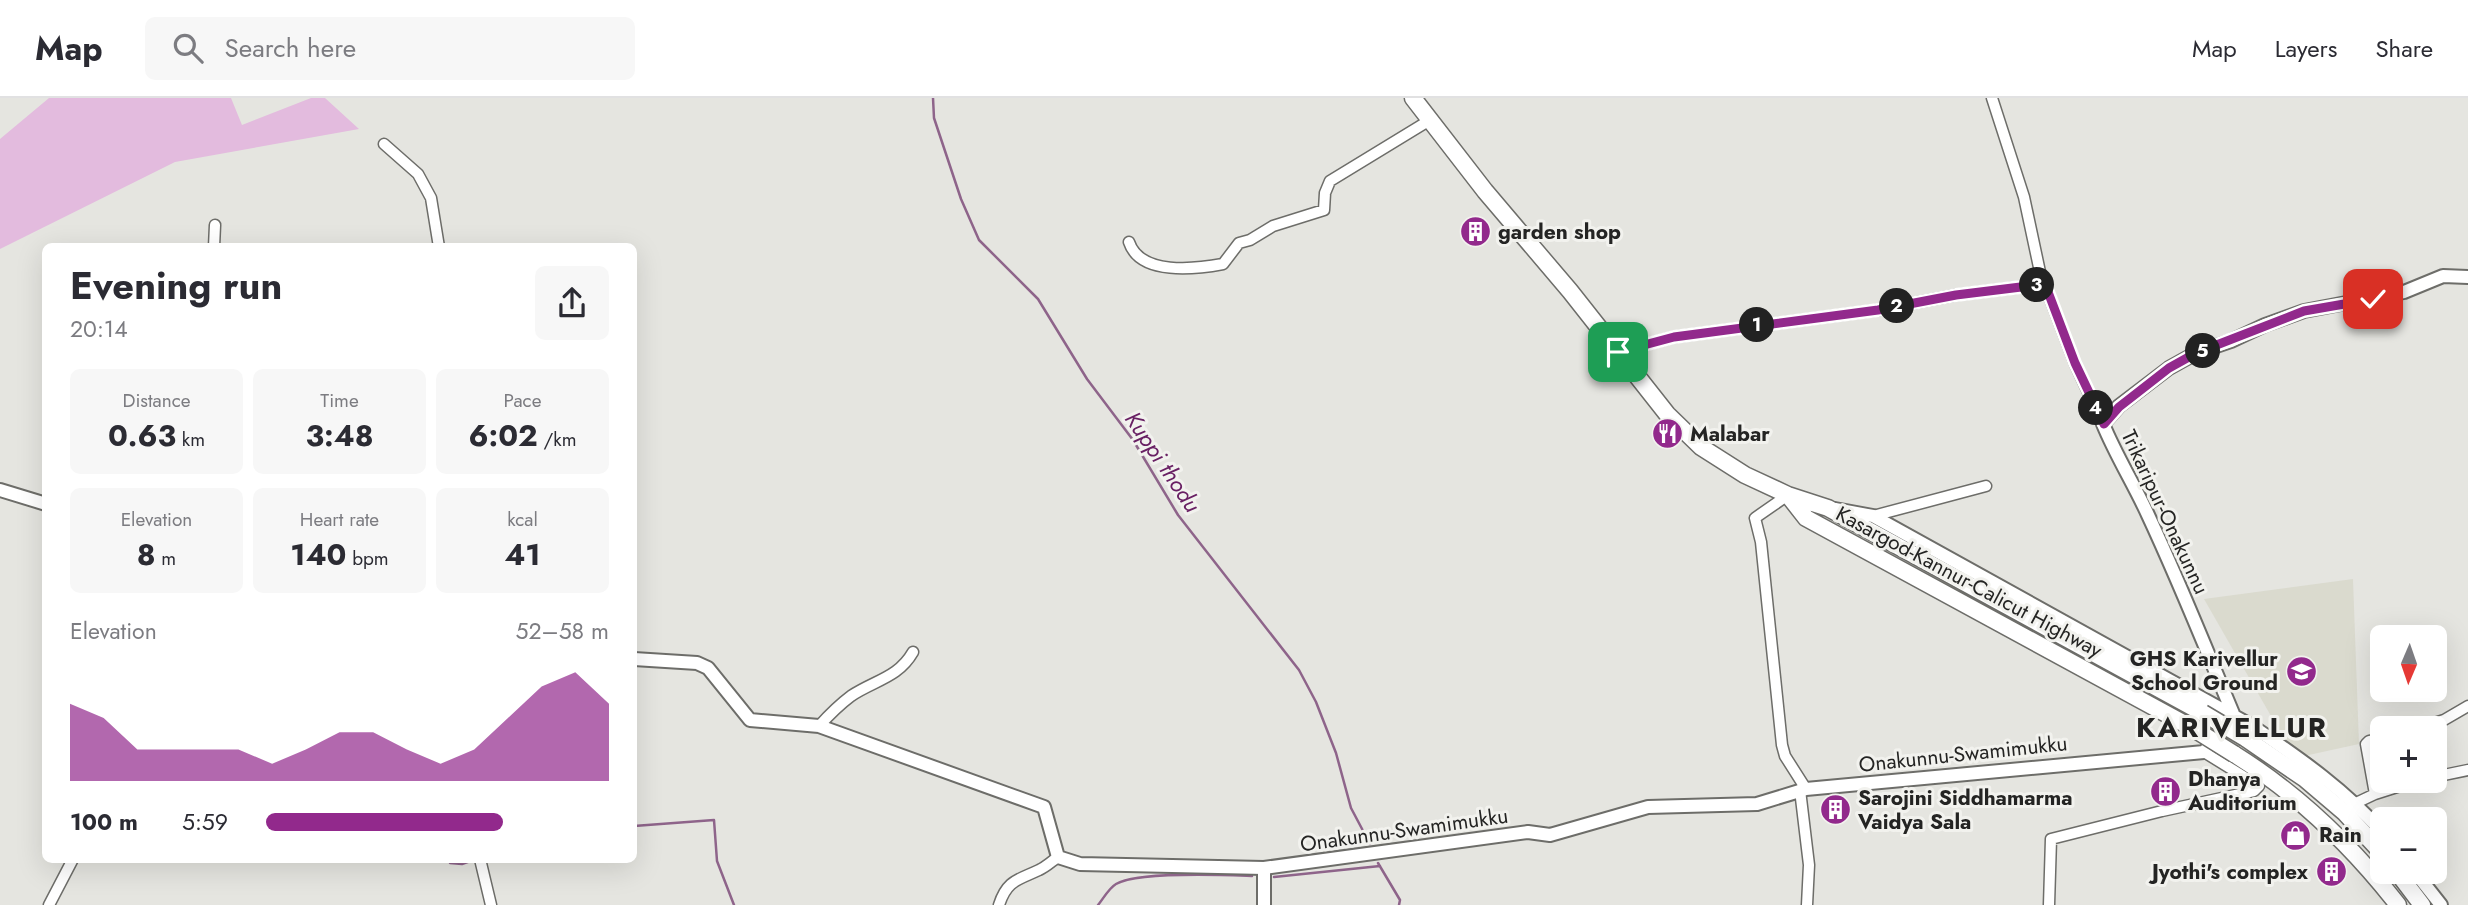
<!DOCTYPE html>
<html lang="en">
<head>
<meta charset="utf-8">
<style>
	body { margin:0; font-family:Jost,sans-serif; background:#f7f7f7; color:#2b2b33; height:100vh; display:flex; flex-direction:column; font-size:26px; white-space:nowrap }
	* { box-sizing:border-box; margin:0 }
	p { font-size:23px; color:#7c7c81 }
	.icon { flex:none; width:38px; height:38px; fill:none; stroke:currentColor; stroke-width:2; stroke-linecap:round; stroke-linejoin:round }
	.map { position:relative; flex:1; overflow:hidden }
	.details { position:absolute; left:42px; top:145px; width:595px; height:620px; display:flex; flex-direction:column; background:#fff; border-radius:10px; box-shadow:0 7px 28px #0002 }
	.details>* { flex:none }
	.needle { width:46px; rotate:182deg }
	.fabs { position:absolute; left:2370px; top:527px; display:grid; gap:14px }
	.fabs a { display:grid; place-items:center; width:77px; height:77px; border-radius:10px; background:#fff; box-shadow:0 7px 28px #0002; font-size:35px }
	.pin { position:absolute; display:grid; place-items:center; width:60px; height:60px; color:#fff; margin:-30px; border-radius:14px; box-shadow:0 4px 10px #0006 }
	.km { position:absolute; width:35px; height:35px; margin:-18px; border-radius:50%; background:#222; color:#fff; font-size:19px; line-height:35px; text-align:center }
	.round { display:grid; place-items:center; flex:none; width:74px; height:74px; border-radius:10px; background:#f7f7f7 }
	.overview { display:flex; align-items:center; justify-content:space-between; height:119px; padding:0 28px }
	h1 { font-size:38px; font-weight:700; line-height:52px }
	.stats { display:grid; grid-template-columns:repeat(3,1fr); gap:10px; height:119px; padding:7px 28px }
	.stats div { display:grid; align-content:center; border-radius:10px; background:#f7f7f7; text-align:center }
	.stats b { font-size:30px; font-weight:700 }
	.stats small { font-size:19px; font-weight:400 }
	.stats p { font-size:19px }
	.chart { height:196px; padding:14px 28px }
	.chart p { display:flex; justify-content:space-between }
	.chart svg { width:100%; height:126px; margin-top:7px; fill:#92298c; opacity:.7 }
	ul { padding:0 28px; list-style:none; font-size:23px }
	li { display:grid; grid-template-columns:112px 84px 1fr; align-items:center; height:52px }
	li i { height:18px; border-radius:9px; background:#92298c }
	header { display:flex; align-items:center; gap:42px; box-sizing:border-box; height:98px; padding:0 35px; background:#fff; border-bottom:2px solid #e1e1e2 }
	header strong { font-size:33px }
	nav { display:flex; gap:38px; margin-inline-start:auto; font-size:24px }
	.search { width:490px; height:63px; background:#f7f7f7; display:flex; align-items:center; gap:18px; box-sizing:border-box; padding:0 24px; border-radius:10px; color:#7c7c81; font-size:26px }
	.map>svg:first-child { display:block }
	.built { fill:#dadace }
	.green { fill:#e3bbde }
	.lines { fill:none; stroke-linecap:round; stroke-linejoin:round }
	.stream { stroke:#8e648a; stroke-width:2.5 }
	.minor-casing { stroke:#6d6d69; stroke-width:13 }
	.tertiary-casing { stroke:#6d6d69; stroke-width:16 }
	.secondary-casing { stroke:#6d6d69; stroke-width:16 }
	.trunk-casing { stroke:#6d6d69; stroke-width:19 }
	.minor { stroke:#fff; stroke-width:10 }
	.tertiary { stroke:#fff; stroke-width:12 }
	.secondary { stroke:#fff; stroke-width:12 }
	.trunk { stroke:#fff; stroke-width:16 }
	.trunk-bridge-casing { stroke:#6d6d69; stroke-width:19; stroke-linecap:butt }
	.trunk-bridge { stroke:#fff; stroke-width:16 }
	.route-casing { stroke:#fff; stroke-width:14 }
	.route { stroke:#92298c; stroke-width:9 }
	.labels { text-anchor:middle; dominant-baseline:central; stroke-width:6; stroke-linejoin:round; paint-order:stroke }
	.poi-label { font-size:21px; font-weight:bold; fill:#242423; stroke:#f2f2ee; text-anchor:start }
	.street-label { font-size:21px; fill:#242423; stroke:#f2f2ee }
	.water-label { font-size:23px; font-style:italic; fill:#692064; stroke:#f2f2ee }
	.district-label { font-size:28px; font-weight:bold; letter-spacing:2px; fill:#242423; stroke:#f2f2ee }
</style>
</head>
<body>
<header>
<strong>Map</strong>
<div class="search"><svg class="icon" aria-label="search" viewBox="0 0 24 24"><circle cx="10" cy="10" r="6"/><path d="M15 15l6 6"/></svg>Search here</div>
<nav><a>Map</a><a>Layers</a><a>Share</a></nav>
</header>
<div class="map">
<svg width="2468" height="807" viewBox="0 0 2468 807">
	<rect width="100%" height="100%" fill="#e5e5e0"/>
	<path class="built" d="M 2353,481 L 2359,646 L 2295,660 L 2204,501 Z"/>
	<path class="green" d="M 49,0 L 231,0 L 242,27 L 311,0 L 325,0 L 359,31 L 175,64 L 0,151 L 0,41 Z"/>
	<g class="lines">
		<path class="stream" d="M 933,0 L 934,20 L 961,101 L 979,142 L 1038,201 L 1087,281 L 1133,342 L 1178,417 L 1299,572 L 1316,604 L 1336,655 L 1351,710 L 1370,746
			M 634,728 L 714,722 L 717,763 L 734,807
			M 450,765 L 462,766 L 476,761
			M 1378,765 L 1400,802 L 1399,807
			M 1274,779 L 1380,768
			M 1098,807 C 1103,801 1109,790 1116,786 C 1139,773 1224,777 1252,778"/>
		<defs>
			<path id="minor" d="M 1992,0 L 2024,99 L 2040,174 L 2075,266 L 2103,326
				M 384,46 L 418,76 L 431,100 L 439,149
				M 1129,144 C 1140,178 1196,171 1223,166 L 1239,145 L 1250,142 L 1273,128 L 1324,112 L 1325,95 L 1330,83 L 1430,22
				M 214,149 L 215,127
				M 1618,254 L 1674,239 L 1878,212 L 1956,197 L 2045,186
				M 1788,397 L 1755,420 L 1761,444 L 1782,647 L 1785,658 L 1806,691
				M 1873,418 L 1986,388
				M 819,628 C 829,617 839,607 851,598 C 875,582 898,580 913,554
				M 2419,630 L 2444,622 L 2468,608
				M 2434,679 L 2468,672
				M 1800,692 L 1809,767 L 1807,807
				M 2375,696 L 2419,682
				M 2356,705 L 2375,696 L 2366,646 L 2369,643 L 2382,640
				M 480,761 L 491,807
				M 49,807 L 73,761
				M 999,807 C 1007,782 1018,782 1039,772 C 1046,769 1052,763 1058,759
				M 2049,807 L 2051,741 L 2162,713 L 2254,693 L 2259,688 L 2204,654"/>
			<path id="tertiary" d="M 0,392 L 46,406
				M 1835,411 L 1873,418 L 2252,628 C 2300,661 2343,690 2382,734
				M 634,561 L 697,565 L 708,570 L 750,622 L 819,628 L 1044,709 L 1058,759 L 1080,766 L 1264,770 L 1528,734 L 1550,737 L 1648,709 L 1757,706 L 1806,691 L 2204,654 L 2234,618 C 2206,551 2179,483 2148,417 C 2134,386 2116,358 2103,326 L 2119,308 L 2169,270 L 2196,255 L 2231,243 L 2265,227 L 2304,213 L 2404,194 L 2443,178 L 2468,179
				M 2415,774 L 2441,807"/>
			<path id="secondary" d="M 1264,807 L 1264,770"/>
			<path id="trunk" d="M 1413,0 L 1485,93 L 1570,193 L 1667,316 L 1701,349 L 1745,377 L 1788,397 L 1828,410 L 2203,615
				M 1788,397 L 1806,420 L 2194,631
				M 2245,640 L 2305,681 L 2345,715 L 2382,755
				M 2234,656 C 2298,696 2352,748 2398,807
				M 2397,774 L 2422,807"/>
		</defs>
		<use href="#minor" class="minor-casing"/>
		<use href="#tertiary" class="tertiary-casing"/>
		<use href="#secondary" class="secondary-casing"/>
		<use href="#trunk" class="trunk-casing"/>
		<use href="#minor" class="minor"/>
		<use href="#tertiary" class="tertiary"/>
		<use href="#secondary" class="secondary"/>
		<use href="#trunk" class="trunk"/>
		<defs>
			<path id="trunk-bridge" d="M 2203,615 L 2245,640
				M 2194,631 L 2234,656"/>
		</defs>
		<use href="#trunk-bridge" class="trunk-bridge-casing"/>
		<use href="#trunk-bridge" class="trunk-bridge"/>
	</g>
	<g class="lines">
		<defs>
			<path id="route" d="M 1618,254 L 1674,239 L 1878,212 L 1956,197 L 2045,186 L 2075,265 L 2104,326 L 2119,309 L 2169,270 L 2196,255 L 2304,213 L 2373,201"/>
		</defs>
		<use href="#route" class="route-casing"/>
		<use href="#route" class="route"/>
	</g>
	<defs>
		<symbol id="building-disc" viewBox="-11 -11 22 22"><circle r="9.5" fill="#92298c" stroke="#f2f2ee"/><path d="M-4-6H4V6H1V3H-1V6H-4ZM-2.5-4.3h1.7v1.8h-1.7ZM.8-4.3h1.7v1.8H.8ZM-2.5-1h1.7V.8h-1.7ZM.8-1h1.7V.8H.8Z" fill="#fff"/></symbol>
		<symbol id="restaurant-disc" viewBox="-11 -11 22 22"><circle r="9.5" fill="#92298c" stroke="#f2f2ee"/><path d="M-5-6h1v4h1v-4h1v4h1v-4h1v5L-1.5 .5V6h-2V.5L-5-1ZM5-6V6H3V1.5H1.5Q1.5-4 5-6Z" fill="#fff"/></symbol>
		<symbol id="school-disc" viewBox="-11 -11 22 22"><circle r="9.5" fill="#92298c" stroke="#f2f2ee"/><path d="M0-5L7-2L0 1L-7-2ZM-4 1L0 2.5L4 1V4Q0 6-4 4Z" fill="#fff"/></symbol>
		<symbol id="shop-disc" viewBox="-11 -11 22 22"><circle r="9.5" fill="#92298c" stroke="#f2f2ee"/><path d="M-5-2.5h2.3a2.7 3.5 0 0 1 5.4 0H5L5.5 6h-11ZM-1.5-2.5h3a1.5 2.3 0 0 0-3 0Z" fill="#fff"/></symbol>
	</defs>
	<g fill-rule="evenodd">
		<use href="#building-disc" x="1458" y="116" width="35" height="35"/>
		<use href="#restaurant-disc" x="1650" y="318" width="35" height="35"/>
		<use href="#school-disc" x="2284" y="556" width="35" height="35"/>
		<use href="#building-disc" x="2148" y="676" width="35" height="35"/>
		<use href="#building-disc" x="1818" y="694" width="35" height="35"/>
		<use href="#shop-disc" x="2278" y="720" width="35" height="35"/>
		<use href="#building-disc" x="2314" y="756" width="35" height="35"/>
	</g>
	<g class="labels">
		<g class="poi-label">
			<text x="1498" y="134">garden shop</text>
			<text x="1690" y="336">Malabar</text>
			<text x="2278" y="561" text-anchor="end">GHS Karivellur<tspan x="2278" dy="24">School Ground</tspan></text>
			<text x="2188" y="681">Dhanya<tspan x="2188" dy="24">Auditorium</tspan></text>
			<text x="1858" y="700">Sarojini Siddhamarma<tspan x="1858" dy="24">Vaidya Sala</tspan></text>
			<text x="2319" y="737">Rain</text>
			<text x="2308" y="774" text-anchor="end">Jyothi's complex</text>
		</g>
		<g class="street-label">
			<text transform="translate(2165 414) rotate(65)">Trikaripur-Onakunnu</text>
			<text transform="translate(1969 484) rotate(28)">Kasargod-Kannur-Calicut Highway</text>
			<text transform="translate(1963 656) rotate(-6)">Onakunnu-Swamimukku</text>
			<text transform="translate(1404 732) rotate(-8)">Onakunnu-Swamimukku</text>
		</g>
		<g class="water-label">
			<text transform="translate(1163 364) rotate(56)">Kuppi thodu</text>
		</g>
		<g class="district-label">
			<text x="2232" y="629">KARIVELLUR</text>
		</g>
	</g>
</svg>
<div class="fabs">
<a><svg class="needle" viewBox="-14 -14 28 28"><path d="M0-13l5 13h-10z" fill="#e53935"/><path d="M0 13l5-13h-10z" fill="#7c7c81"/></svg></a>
<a>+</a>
<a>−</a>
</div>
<div class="pin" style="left:1618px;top:254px;background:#1e9e55"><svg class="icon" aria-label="arrive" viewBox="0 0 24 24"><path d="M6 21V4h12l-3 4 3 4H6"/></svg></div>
<div class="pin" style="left:2373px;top:201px;background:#d93025"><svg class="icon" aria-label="check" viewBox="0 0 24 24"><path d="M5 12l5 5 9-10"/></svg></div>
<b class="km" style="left:1757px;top:227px">1</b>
<b class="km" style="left:1897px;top:208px">2</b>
<b class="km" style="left:2037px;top:187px">3</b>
<b class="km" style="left:2096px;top:310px">4</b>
<b class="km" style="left:2203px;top:253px">5</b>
<section class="details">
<div class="overview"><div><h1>Evening run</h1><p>20:14</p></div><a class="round"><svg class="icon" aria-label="share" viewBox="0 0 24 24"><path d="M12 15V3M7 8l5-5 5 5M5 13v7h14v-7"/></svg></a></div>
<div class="stats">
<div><p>Distance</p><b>0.63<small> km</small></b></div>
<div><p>Time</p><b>3:48</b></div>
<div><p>Pace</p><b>6:02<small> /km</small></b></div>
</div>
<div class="stats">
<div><p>Elevation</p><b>8<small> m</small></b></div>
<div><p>Heart rate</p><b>140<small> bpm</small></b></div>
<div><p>kcal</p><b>41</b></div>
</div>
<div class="chart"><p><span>Elevation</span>52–58 m</p>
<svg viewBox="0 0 160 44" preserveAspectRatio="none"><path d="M0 44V17L10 22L20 33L30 33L40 33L50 33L60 38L70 33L80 27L90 27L100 33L110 38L120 33L130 22L140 11L150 6L160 17V44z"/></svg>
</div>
<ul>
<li><b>100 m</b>5:59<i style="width:69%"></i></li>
</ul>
</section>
</div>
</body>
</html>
